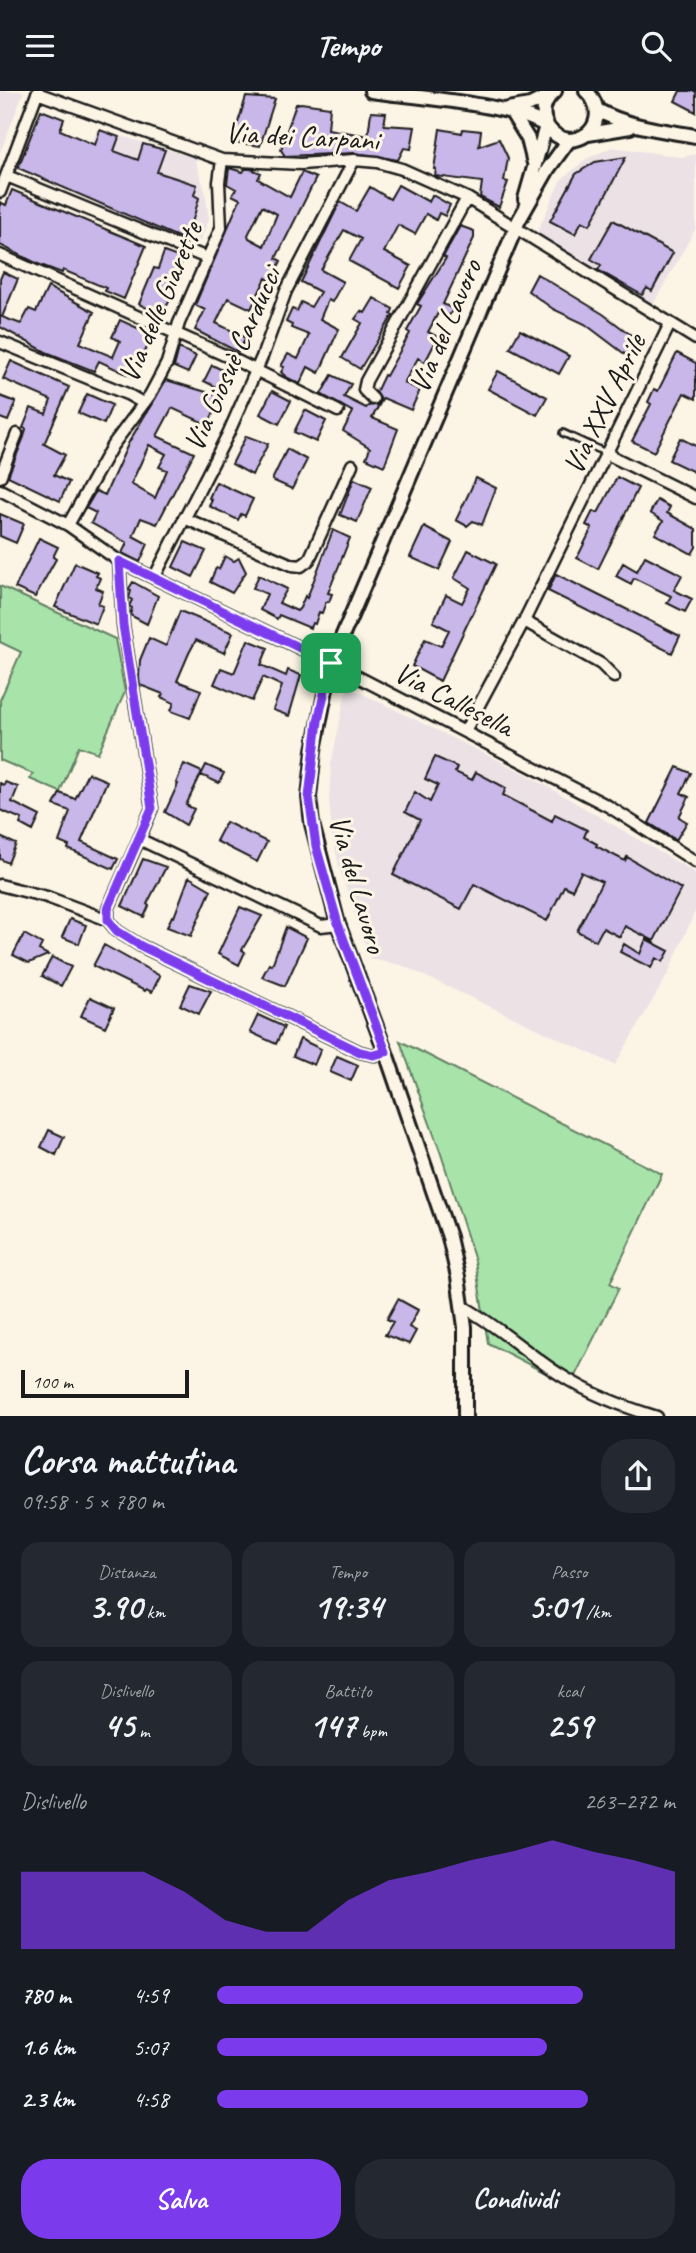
<!DOCTYPE html>
<html lang="it">
<head>
<meta charset="utf-8">
<style>
	body { margin:0; font-family:Caveat,sans-serif; background:#242831; color:#f1f3f6; height:100vh; display:flex; flex-direction:column; font-size:26px; white-space:nowrap }
	* { box-sizing:border-box; margin:0 }
	p { font-size:23px; color:#9ea1a6 }
	.icon { flex:none; width:38px; height:38px; fill:none; stroke:currentColor; stroke-width:2; stroke-linecap:round; stroke-linejoin:round }
	.map { position:relative; height:1325px; overflow:hidden }
	.sheet { display:flex; flex-direction:column; background:#171b24; flex:1 }
	.sheet>* { flex:none }
	.scale { position:absolute; left:21px; bottom:18px; width:168px; box-sizing:border-box; padding-left:7px; border:4px solid #1c1c1c; border-top:0; font-size:19px; line-height:24px; white-space:nowrap; color:#1c1c1c; -webkit-text-stroke:5px #fcf5e5; paint-order:stroke }
	.pin { position:absolute; display:grid; place-items:center; width:60px; height:60px; color:#fff; margin:-30px; border-radius:14px; box-shadow:0 4px 10px #0006 }
	.round { display:grid; place-items:center; flex:none; width:74px; height:74px; border-radius:28px; background:#242831 }
	.head { display:flex; align-items:center; justify-content:space-between; height:119px; padding:0 21px }
	h1 { font-size:38px; font-weight:600; line-height:52px }
	.metrics { display:grid; grid-template-columns:repeat(3,1fr); gap:10px; height:119px; padding:7px 21px }
	.metrics div { display:grid; align-content:center; border-radius:18px; background:#242831; text-align:center }
	.metrics b { font-size:35px; font-weight:600 }
	.metrics small { font-size:19px; font-weight:400 }
	.metrics p { font-size:19px }
	.chart { height:196px; padding:14px 21px }
	.chart p { display:flex; justify-content:space-between }
	.chart svg { width:100%; height:126px; margin-top:7px; fill:#7c3aed; opacity:.7 }
	.action { display:flex; gap:14px; margin-top:auto; padding:14px 21px }
	.action a { flex:1; height:80px; border-radius:28px; background:#7c3aed; color:#fff; font-size:28px; font-weight:600; line-height:80px; text-align:center }
	.action a+a { background:#242831; color:#f1f3f6 }
	ul { padding:0 21px; list-style:none; font-size:23px }
	li { display:grid; grid-template-columns:112px 84px 1fr; align-items:center; height:52px }
	li i { height:18px; border-radius:9px; background:#7c3aed }
	header { display:flex; justify-content:space-between; align-items:center; height:91px; padding:0 21px; background:#171b24; font-size:32px; font-weight:600 }
	.map>svg:first-child { display:block }
	.built { fill:#ece2e6 }
	.green { fill:#a8e4aa; stroke:#628063; stroke-width:2 }
	.building { fill:#c8b7e8; stroke:#1c1c1c; stroke-width:2; fill-rule:evenodd }
	.lines { fill:none; stroke-linecap:round; stroke-linejoin:round }
	.service-casing { stroke:#1c1c1c; stroke-width:10 }
	.minor-casing { stroke:#1c1c1c; stroke-width:15 }
	.tertiary-casing { stroke:#1c1c1c; stroke-width:18 }
	.secondary-casing { stroke:#1c1c1c; stroke-width:18 }
	.service { stroke:#fcf5e5; stroke-width:4.5 }
	.minor { stroke:#fcf5e5; stroke-width:10 }
	.tertiary { stroke:#fcf5e5; stroke-width:12 }
	.secondary { stroke:#fcf5e5; stroke-width:12 }
	.route-casing { stroke:#fff; stroke-width:14 }
	.route { stroke:#7c3aed; stroke-width:9 }
	.labels { text-anchor:middle; dominant-baseline:central; stroke-width:6; stroke-linejoin:round; paint-order:stroke }
	.street-label { font-size:30px; fill:#1c1c1c; stroke:#fcf5e5 }
</style>
</head>
<body>
<header><svg class="icon" aria-label="menu" viewBox="0 0 24 24"><path d="M4 6h16M4 12h16M4 18h16"/></svg>Tempo<svg class="icon" aria-label="search" viewBox="0 0 24 24"><circle cx="10" cy="10" r="6"/><path d="M15 15l6 6"/></svg></header>
<div class="map">
<svg width="696" height="1326" viewBox="0 0 696 1326">
	<rect width="100%" height="100%" fill="#fcf5e5"/>
	<filter id="ink" filterUnits="userSpaceOnUse"><feTurbulence type="fractalNoise" baseFrequency=".0143" numOctaves="2"/><feDisplacementMap in="SourceGraphic" scale="14" xChannelSelector="R" yChannelSelector="G"/><feConvolveMatrix kernelMatrix="1 2 1 2 8 2 1 2 1" color-interpolation-filters="sRGB"/></filter>
	<g filter="url(#ink)">
		<path class="built" d="M 0,0 L 24,0 L 0,62 Z
			M 97,38 L 203,69 L 195,70 L 205,99 L 209,129 L 196,159 L 97,118 L 114,77 L 87,66 Z
			M 612,56 L 682,66 L 696,63 L 696,137 L 651,217 L 634,217 L 532,153 L 560,90 L 586,68 Z
			M 347,595 L 528,684 L 696,782 L 696,818 L 668,883 L 615,974 L 401,874 L 370,868 L 339,776 L 332,744 L 329,709 L 331,673 Z"/>
		<path class="green" d="M 0,495 L 115,548 L 125,601 L 98,662 L 79,655 L 60,701 L 30,688 L 33,683 L 0,669 L 0,609 L 21,561 L 0,551 Z
			M 400,950 L 662,1083 L 610,1192 L 619,1197 L 570,1295 L 488,1252 L 475,1170 L 441,1063 Z"/>
		<path class="building" d="M 680,0 L 696,0 L 696,21 L 675,10 Z
			M 246,6 L 275,8 L 260,55 L 232,51 Z
			M 301,12 L 330,16 L 328,38 L 368,45 L 371,21 L 386,22 L 384,34 L 415,36 L 411,58 L 404,57 L 398,69 L 355,62 L 285,65 L 281,59 L 286,42 L 296,13 Z
			M 41,19 L 64,28 L 60,39 L 95,54 L 100,39 L 119,46 L 114,60 L 138,69 L 143,53 L 165,59 L 157,81 L 197,94 L 194,104 L 199,107 L 187,150 L 18,77 Z
			M 440,38 L 462,42 L 463,38 L 481,40 L 479,55 L 499,48 L 508,67 L 504,90 L 508,91 L 499,116 L 480,106 L 482,91 L 435,85 L 436,78 L 434,78 Z
			M 626,66 L 590,134 L 582,130 L 575,143 L 550,130 L 576,83 L 595,71 Z
			M 229,77 L 243,81 L 245,78 L 251,78 L 261,82 L 258,88 L 290,106 L 302,81 L 316,87 L 276,167 L 281,170 L 271,190 L 266,187 L 251,218 L 228,207 L 216,232 L 246,247 L 238,261 L 195,239 L 205,219 L 195,214 L 240,108 L 232,104 L 236,98 L 227,93 ZM 262,115 L 277,123 L 264,155 L 249,147 L 248,144 Z
			M 398,94 L 429,111 L 432,104 L 450,114 L 445,125 L 439,122 L 436,129 L 426,123 L 415,143 L 398,134 L 384,161 L 411,175 L 399,197 L 349,170 L 361,148 L 344,139 L 321,179 L 343,191 L 332,211 L 328,209 L 320,228 L 339,238 L 319,282 L 308,276 L 300,293 L 286,286 L 281,281 L 284,276 L 281,275 L 288,263 L 298,268 L 309,244 L 291,237 L 292,234 L 286,231 L 292,218 L 297,220 L 301,211 L 311,216 L 320,201 L 301,191 L 340,111 L 356,120 L 370,96 L 390,108 Z
			M 12,99 L 146,155 L 124,208 L 105,200 L 106,197 L 63,179 L 62,182 L 38,173 L 0,154 L 0,111 L 6,114 Z
			M 613,129 L 673,162 L 652,200 L 647,197 L 642,204 L 598,179 L 601,174 L 591,168 Z
			M 460,135 L 474,140 L 474,147 L 443,213 L 453,218 L 447,228 L 438,222 L 428,241 L 438,246 L 425,271 L 418,267 L 404,292 L 420,299 L 411,319 L 383,307 L 372,327 L 398,338 L 384,375 L 366,367 L 370,357 L 343,340 L 353,321 L 321,303 L 332,284 L 351,293 L 344,306 L 366,317 L 368,315 L 379,313 L 380,307 L 376,301 L 384,284 L 386,285 L 410,242 L 407,240 L 421,215 L 417,213 L 446,167 L 443,166 Z
			M 164,161 L 183,168 L 179,178 L 182,179 L 178,188 L 180,188 L 162,225 L 139,213 L 154,177 L 158,178 Z
			M 3,181 L 18,188 L 2,226 L 21,233 L 29,218 L 36,221 L 48,196 L 94,221 L 80,252 L 113,266 L 120,250 L 112,246 L 120,229 L 153,244 L 133,286 L 99,270 L 94,280 L 46,261 L 0,236 L 0,188 Z
			M 537,183 L 603,223 L 635,247 L 626,264 L 585,233 L 553,218 L 528,200 Z
			M 374,207 L 393,218 L 391,223 L 393,224 L 360,278 L 342,267 L 362,232 L 355,228 L 361,220 L 365,222 Z
			M 520,239 L 569,265 L 559,283 L 510,257 Z
			M 179,257 L 196,265 L 188,282 L 174,276 Z
			M 677,262 L 696,272 L 696,308 L 684,302 L 654,361 L 632,350 L 651,313 L 648,311 L 654,298 L 658,300 Z
			M 11,270 L 69,296 L 44,353 L 65,364 L 54,384 L 69,391 L 60,410 L 8,385 L 24,346 L 26,338 L 23,337 L 31,317 L 46,323 L 51,309 L 3,288 Z
			M 212,274 L 231,283 L 208,334 L 172,317 L 157,345 L 194,362 L 157,433 L 141,427 L 133,445 L 148,453 L 140,471 L 122,462 L 127,452 L 91,432 L 96,422 L 86,417 L 96,400 L 105,404 L 129,351 L 166,289 L 213,303 L 216,296 L 204,290 ZM 149,354 L 166,363 L 159,376 L 167,379 L 155,407 L 131,393 Z
			M 498,280 L 547,306 L 537,324 L 488,298 Z
			M 272,300 L 291,310 L 279,333 L 260,323 Z
			M 87,303 L 112,314 L 104,333 L 78,322 Z
			M 0,305 L 16,311 L 8,330 L 0,327 Z
			M 305,319 L 326,330 L 316,351 L 294,341 Z
			M 246,345 L 268,353 L 252,384 L 232,373 Z
			M 680,347 L 696,355 L 696,382 L 669,369 Z
			M 287,358 L 307,369 L 292,398 L 272,389 Z
			M 617,386 L 638,397 L 598,478 L 577,467 L 592,437 L 586,434 L 593,420 L 598,422 Z
			M 476,387 L 496,397 L 482,434 L 473,430 L 467,435 L 456,429 Z
			M 354,388 L 372,396 L 357,431 L 340,424 Z
			M 216,391 L 253,408 L 245,425 L 241,423 L 238,429 L 209,415 L 212,409 L 209,407 Z
			M 657,409 L 670,416 L 667,422 L 696,438 L 696,456 L 692,463 L 655,443 L 663,430 L 650,422 Z
			M 0,423 L 24,433 L 16,452 L 0,445 Z
			M 424,436 L 452,451 L 439,479 L 410,466 Z
			M 333,439 L 350,447 L 328,502 L 332,503 L 329,511 L 326,511 L 322,522 L 319,521 L 315,533 L 312,532 L 310,537 L 279,524 L 277,528 L 260,519 L 267,503 L 253,497 L 259,484 L 287,498 L 279,512 L 297,520 L 300,517 L 305,505 L 307,507 Z
			M 39,447 L 58,456 L 53,466 L 56,468 L 35,506 L 15,497 Z
			M 185,451 L 206,460 L 193,486 L 173,476 Z
			M 468,459 L 496,473 L 440,590 L 412,575 L 425,548 L 441,555 L 449,539 L 433,531 L 446,504 L 462,512 L 470,497 L 454,487 Z
			M 225,465 L 234,470 L 239,467 L 246,481 L 232,502 L 210,491 L 216,477 L 219,478 Z
			M 645,465 L 682,484 L 674,499 L 692,508 L 685,521 L 667,512 L 671,505 L 634,487 L 631,493 L 616,485 L 623,472 L 637,480 Z
			M 75,472 L 98,482 L 96,485 L 100,487 L 96,497 L 103,500 L 98,513 L 103,515 L 96,533 L 55,516 Z
			M 556,483 L 680,545 L 672,562 L 548,500 Z
			M 133,491 L 158,505 L 147,533 L 130,524 L 132,517 L 129,515 L 132,509 L 129,507 L 131,500 L 128,499 Z
			M 180,520 L 233,542 L 224,562 L 196,549 L 189,562 L 177,590 L 201,599 L 190,627 L 171,620 L 174,612 L 161,606 L 163,603 L 140,594 L 139,586 L 140,569 L 149,547 L 166,555 Z
			M 248,549 L 268,557 L 261,574 L 286,585 L 288,579 L 301,584 L 289,625 L 273,619 L 282,595 L 263,586 L 252,610 L 214,593 L 221,577 L 234,582 Z
			M 435,666 L 457,676 L 455,681 L 472,689 L 476,681 L 506,697 L 503,704 L 552,730 L 555,723 L 587,739 L 584,746 L 597,753 L 596,755 L 625,770 L 627,766 L 681,798 L 654,850 L 625,835 L 620,846 L 603,837 L 596,850 L 577,840 L 602,791 L 581,781 L 572,799 L 564,795 L 547,830 L 474,793 L 461,818 L 393,784 L 420,729 L 405,721 L 415,701 L 430,711 L 438,694 L 425,688 Z
			M 184,673 L 202,681 L 186,714 L 194,718 L 186,734 L 165,721 L 178,693 L 176,692 Z
			M 206,674 L 224,682 L 219,692 L 201,684 Z
			M 677,676 L 691,682 L 681,702 L 689,706 L 679,726 L 687,731 L 676,749 L 649,732 Z
			M 88,682 L 107,690 L 81,751 L 118,768 L 113,778 L 68,758 L 69,755 L 59,751 L 70,720 L 54,714 L 60,702 L 75,708 Z
			M 5,691 L 18,696 L 12,711 L 40,725 L 33,740 L 20,733 L 22,728 L 0,719 L 0,692 L 4,694 Z
			M 226,731 L 267,751 L 257,771 L 216,750 Z
			M 0,746 L 16,753 L 8,772 L 0,768 Z
			M 143,768 L 166,776 L 147,813 L 149,815 L 144,826 L 122,815 Z
			M 189,786 L 211,799 L 191,845 L 167,836 L 172,825 L 174,826 Z
			M 240,816 L 262,825 L 242,859 L 245,861 L 239,874 L 218,863 Z
			M 70,828 L 86,834 L 79,853 L 62,846 Z
			M 286,836 L 307,847 L 285,895 L 262,886 L 269,873 L 272,874 Z
			M 24,843 L 42,853 L 39,859 L 48,864 L 29,872 L 13,864 Z
			M 646,848 L 669,860 L 663,871 L 656,867 L 651,877 L 620,861 L 624,853 L 640,863 Z
			M 104,854 L 160,885 L 152,901 L 146,898 L 145,900 L 93,875 Z
			M 52,866 L 71,876 L 61,895 L 42,885 Z
			M 190,893 L 211,900 L 199,923 L 180,914 Z
			M 90,906 L 114,917 L 105,936 L 81,925 Z
			M 258,924 L 284,936 L 276,953 L 250,941 Z
			M 300,948 L 321,958 L 314,974 L 293,965 Z
			M 337,965 L 358,974 L 351,990 L 330,981 Z
			M 49,1039 L 64,1046 L 56,1064 L 41,1056 Z
			M 398,1208 L 418,1219 L 409,1236 L 416,1240 L 409,1253 L 385,1244 L 393,1231 L 387,1228 Z"/>
		<g class="lines">
			<defs>
				<path id="service" d="M 563,342 L 604,361"/>
				<path id="minor" d="M 37,2 L 222,69 L 301,73 L 354,69 L 377,71 L 402,78 L 467,107 L 696,248
					M 7,85 L 207,167
					M 0,101 L 38,0
					M 0,164 L 233,268 L 338,320
					M 0,251 L 127,303 L 143,312
					M 373,308 L 364,299 L 366,290 L 467,107
					M 605,362 L 696,407
					M 0,386 L 17,343
					M 0,399 L 68,434 L 119,470 L 331,572 L 608,715 L 696,771
					M 184,427 L 292,474 L 301,475 L 309,469 L 352,374
					M 68,434 L 112,355 L 150,304 L 167,272 L 179,232 L 221,137 L 219,91 L 222,69
					M 119,470 L 123,534 L 152,717 L 139,748 L 321,835 L 338,833
					M 154,487 L 228,343 L 262,266 L 286,200 L 354,69
					M 524,530 L 601,573 L 614,586
					M 465,640 L 524,530 L 670,233
					M 0,794 L 47,806 L 108,829 L 117,840 L 141,855 L 360,961 L 374,964 L 386,962
					M 108,829 L 108,818 L 139,748
					M 462,1215 C 497,1234 525,1261 559,1283 C 590,1303 622,1315 657,1326"/>
				<path id="tertiary" d="M 512,22 L 528,48 L 534,72
					M 525,108 L 546,35
					M 465,1326 L 465,1236 L 458,1186 L 449,1146 L 386,962 L 338,833 L 312,733 L 309,706 L 314,659 L 331,572 L 519,129 L 548,78 L 569,49"/>
				<path id="secondary" d="M 371,0 C 413,6 515,13 546,35
					M 555,0 C 534,17 544,45 569,49 C 597,48 606,18 586,0
					M 508,18 L 530,14 L 550,4
					M 597,19 C 628,36 661,39 696,45
					M 588,43 L 630,36"/>
			</defs>
			<use href="#service" class="service-casing"/>
			<use href="#minor" class="minor-casing"/>
			<use href="#tertiary" class="tertiary-casing"/>
			<use href="#secondary" class="secondary-casing"/>
			<use href="#service" class="service"/>
			<use href="#minor" class="minor"/>
			<use href="#tertiary" class="tertiary"/>
			<use href="#secondary" class="secondary"/>
		</g>
	</g>
	<g class="lines" filter="url(#ink)">
		<defs>
			<path id="route" d="M 119,470 L 331,572 L 318,630 L 309,706 L 316,755 L 338,833 L 386,961 L 374,964 L 360,961 L 141,855 L 117,840 L 108,829 L 108,818 L 152,717 L 123,534 Z"/>
		</defs>
		<use href="#route" class="route-casing"/>
		<use href="#route" class="route"/>
	</g>
	<g class="labels">
		<g class="street-label">
			<text transform="translate(302 45) rotate(3)">Via dei Carpani</text>
			<text transform="translate(160 211) rotate(-67)">Via delle Giarette</text>
			<text transform="translate(445 235) rotate(-67)">Via del Lavoro</text>
			<text transform="translate(232 268) rotate(-66)">Via Giosuè Carducci</text>
			<text transform="translate(604 313) rotate(-64)">Via XXV Aprile</text>
			<text transform="translate(454 608) rotate(27)">Via Callesella</text>
			<text transform="translate(358 793) rotate(74)">Via del Lavoro</text>
		</g>
	</g>
</svg>
<div class="scale">100 m</div>
<div class="pin" style="left:331px;top:572px;background:#1e9e55"><svg class="icon" aria-label="arrive" viewBox="0 0 24 24"><path d="M6 21V4h12l-3 4 3 4H6"/></svg></div>
</div>
<section class="sheet">
<div class="head"><div><h1>Corsa mattutina</h1><p>09:58 · 5 × 780 m</p></div><a class="round"><svg class="icon" aria-label="share" viewBox="0 0 24 24"><path d="M12 15V3M7 8l5-5 5 5M5 13v7h14v-7"/></svg></a></div>
<div class="metrics">
<div><p>Distanza</p><b>3.90<small> km</small></b></div>
<div><p>Tempo</p><b>19:34</b></div>
<div><p>Passo</p><b>5:01<small> /km</small></b></div>
</div>
<div class="metrics">
<div><p>Dislivello</p><b>45<small> m</small></b></div>
<div><p>Battito</p><b>147<small> bpm</small></b></div>
<div><p>kcal</p><b>259</b></div>
</div>
<div class="chart"><p><span>Dislivello</span>263–272 m</p>
<svg viewBox="0 0 160 44" preserveAspectRatio="none"><path d="M0 44V17L10 17L20 17L30 17L40 24L50 34L60 38L70 38L80 27L90 20L100 17L110 13L120 10L130 6L140 10L150 13L160 17V44z"/></svg>
</div>
<ul>
<li><b>780 m</b>4:59<i style="width:80%"></i></li>
<li><b>1.6 km</b>5:07<i style="width:72%"></i></li>
<li><b>2.3 km</b>4:58<i style="width:81%"></i></li>
</ul>
<div class="action"><a>Salva</a><a>Condividi</a></div>
</section>
</body>
</html>
